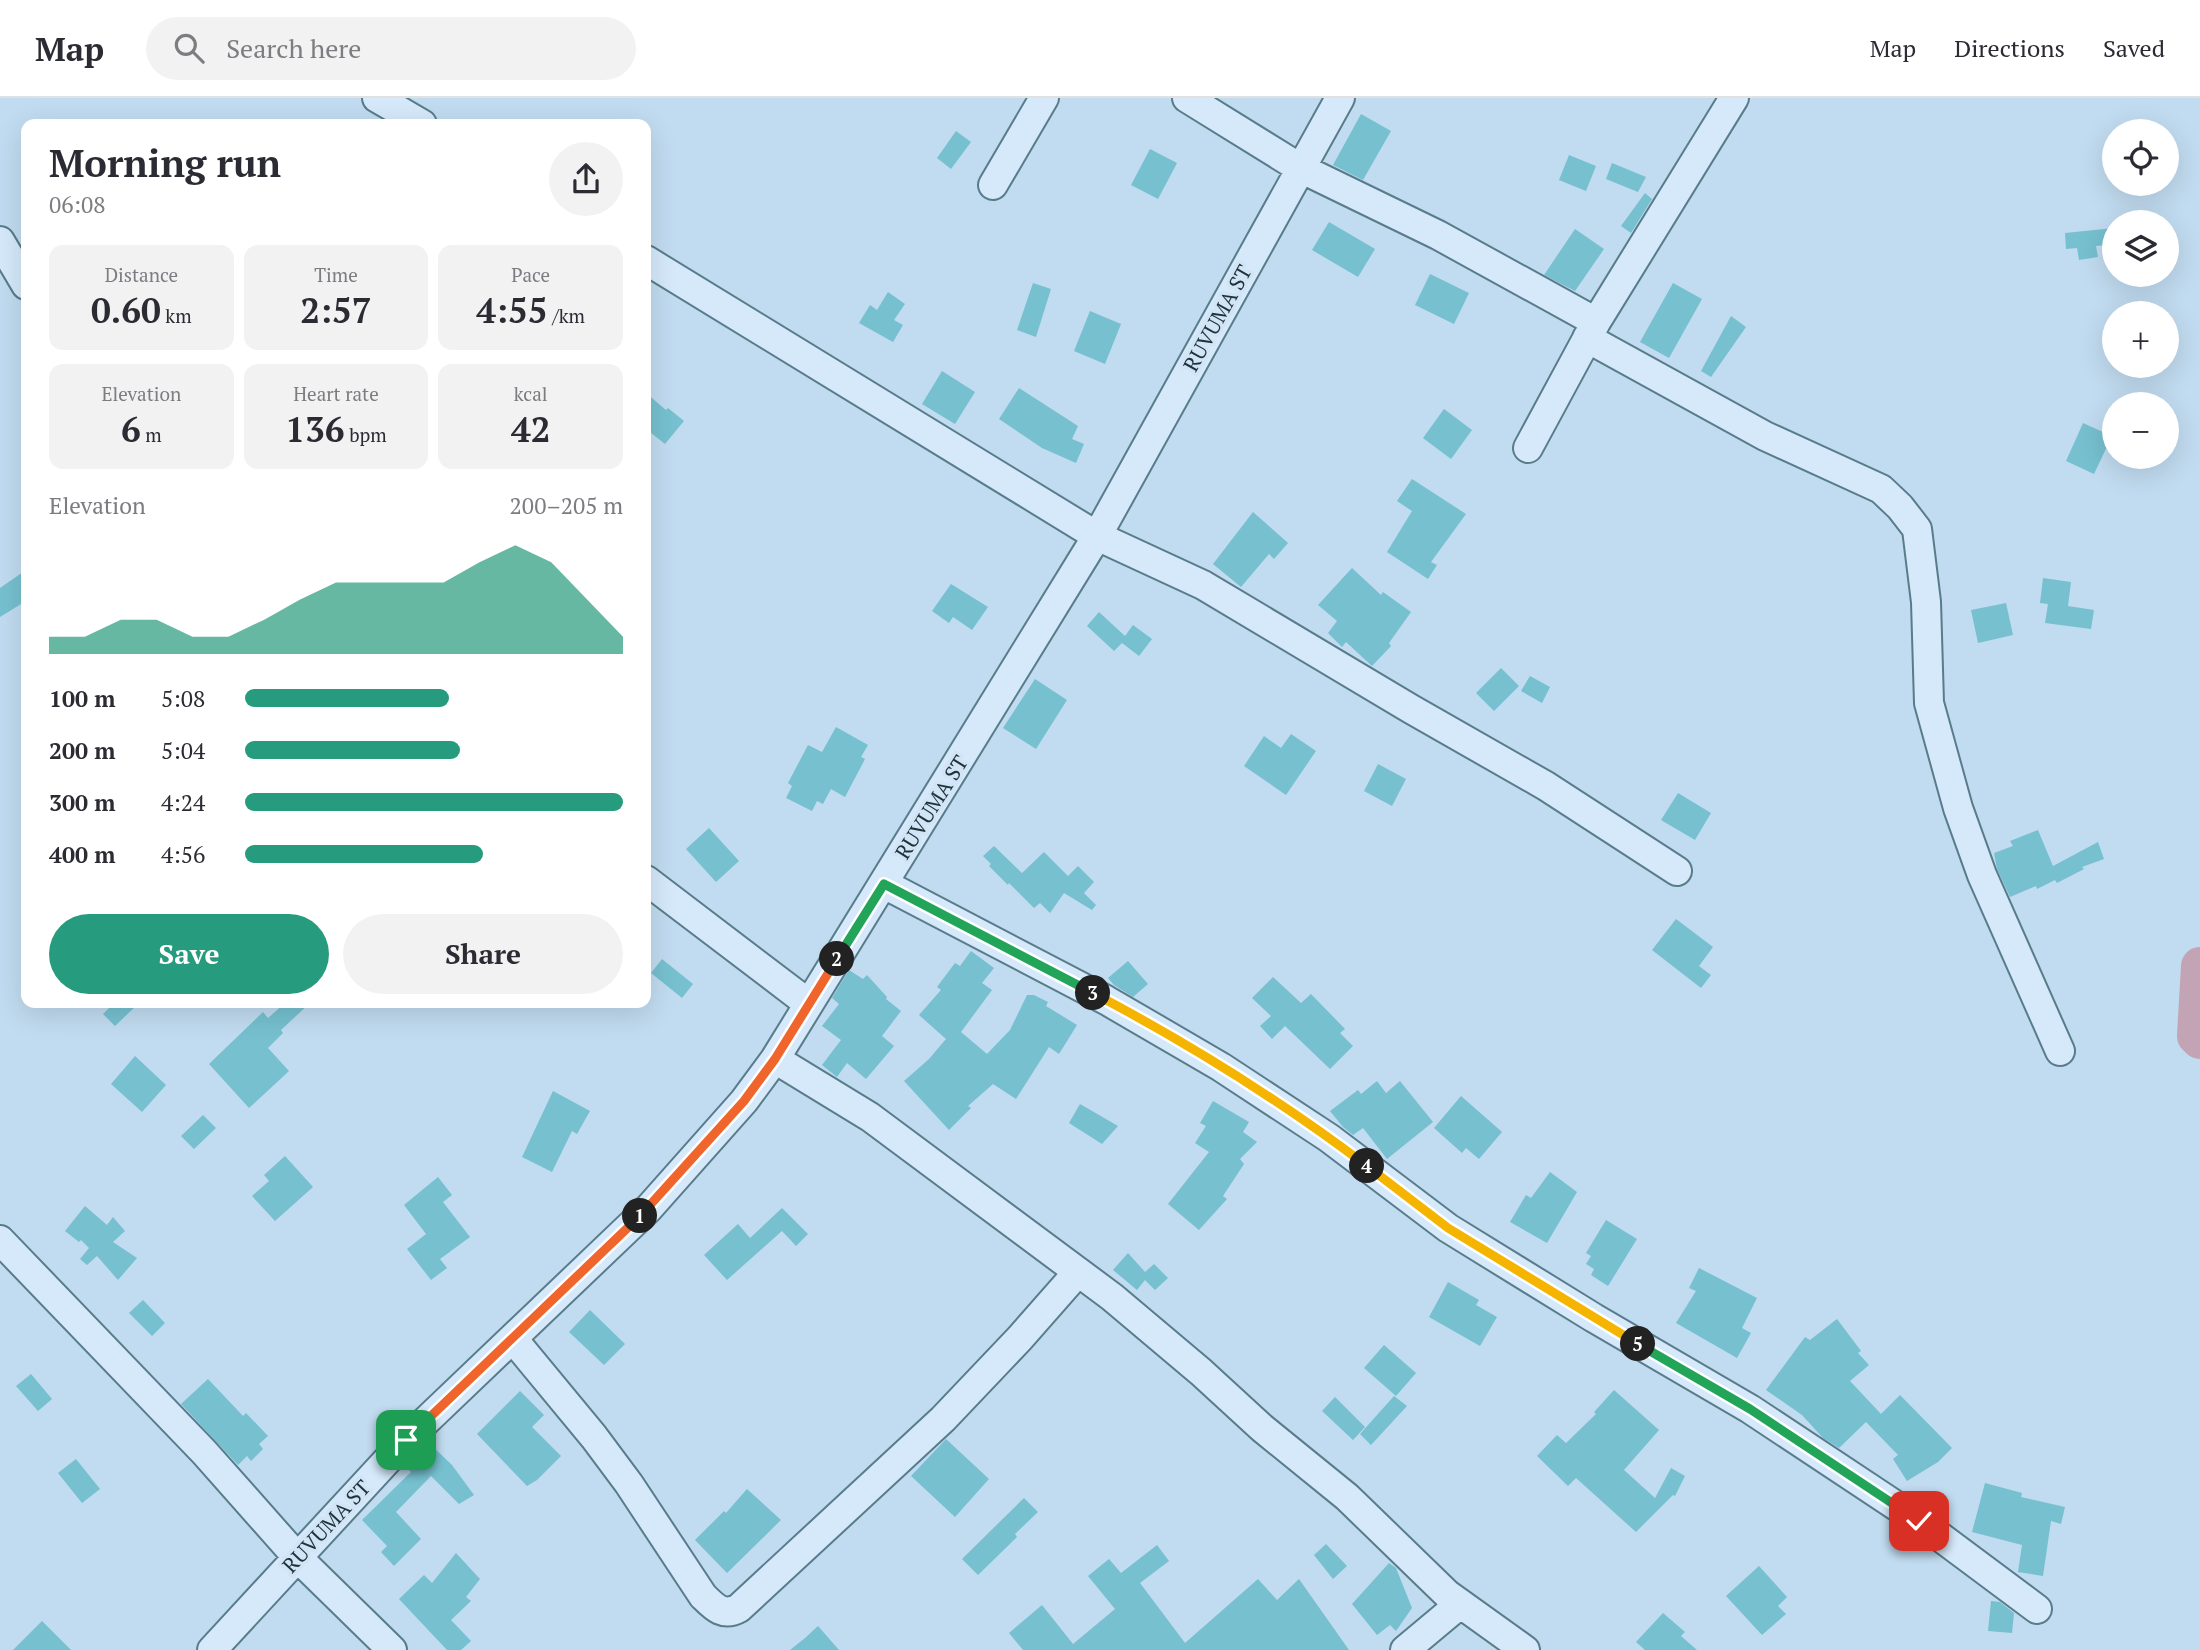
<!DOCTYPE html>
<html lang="en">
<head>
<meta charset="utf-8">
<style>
	body { margin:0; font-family:"PT Serif",serif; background:#f2f2f3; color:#2b2b33; height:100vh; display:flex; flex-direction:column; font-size:26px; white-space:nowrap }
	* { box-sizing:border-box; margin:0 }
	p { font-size:23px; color:#7c7c81 }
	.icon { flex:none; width:38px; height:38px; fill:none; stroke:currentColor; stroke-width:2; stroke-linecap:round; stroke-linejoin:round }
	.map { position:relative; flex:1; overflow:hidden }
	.side { position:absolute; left:21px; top:21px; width:630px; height:889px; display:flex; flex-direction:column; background:#fff; border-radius:14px; box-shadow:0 7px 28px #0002 }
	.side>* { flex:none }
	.tools { position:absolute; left:2102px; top:21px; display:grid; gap:14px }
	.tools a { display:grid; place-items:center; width:77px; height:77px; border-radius:50%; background:#fff; box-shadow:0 7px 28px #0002; font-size:35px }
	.pin { position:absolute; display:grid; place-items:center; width:60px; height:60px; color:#fff; margin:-30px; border-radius:14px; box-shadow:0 4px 10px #0006 }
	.km { position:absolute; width:35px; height:35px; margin:-18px; border-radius:50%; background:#222; color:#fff; font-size:19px; line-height:35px; text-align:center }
	.round { display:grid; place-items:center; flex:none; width:74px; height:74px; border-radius:37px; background:#f2f2f3 }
	.head { display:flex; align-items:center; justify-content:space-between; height:119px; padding:0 28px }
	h1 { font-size:38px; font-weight:700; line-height:52px }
	.figures { display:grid; grid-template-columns:repeat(3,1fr); gap:10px; height:119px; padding:7px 28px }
	.figures div { display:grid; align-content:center; border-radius:14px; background:#f2f2f3; text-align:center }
	.figures b { font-size:35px; font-weight:700 }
	.figures small { font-size:19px; font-weight:400 }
	.figures p { font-size:19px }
	.chart { height:196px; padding:14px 28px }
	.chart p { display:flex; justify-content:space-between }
	.chart svg { width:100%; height:126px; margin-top:7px; fill:#269b7d; opacity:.7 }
	.primary-button { display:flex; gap:14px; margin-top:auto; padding:14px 28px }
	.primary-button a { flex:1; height:80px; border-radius:42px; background:#269b7d; color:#fff; font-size:28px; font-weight:700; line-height:80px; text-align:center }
	.primary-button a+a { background:#f2f2f3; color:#2b2b33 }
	ul { padding:0 28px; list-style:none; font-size:23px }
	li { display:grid; grid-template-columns:112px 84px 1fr; align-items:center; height:52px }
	li i { height:18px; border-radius:9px; background:#269b7d }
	header { display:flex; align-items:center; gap:42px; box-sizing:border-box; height:98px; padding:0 35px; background:#fff; border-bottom:2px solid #e1e1e2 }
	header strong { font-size:33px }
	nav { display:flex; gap:38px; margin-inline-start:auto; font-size:24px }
	.search { width:490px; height:63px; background:#f2f2f3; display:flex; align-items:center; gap:18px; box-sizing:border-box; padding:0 24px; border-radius:38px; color:#7c7c81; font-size:26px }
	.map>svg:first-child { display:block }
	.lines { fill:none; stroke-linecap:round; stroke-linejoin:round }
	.river { stroke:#c2a4b4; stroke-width:38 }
	.building { fill:#76c0cf }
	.minor-casing { stroke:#587c8a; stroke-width:32 }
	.minor { stroke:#d5e9fa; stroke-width:28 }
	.split-1-casing { stroke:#fff; stroke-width:14 }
	.split-2-casing { stroke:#fff; stroke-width:14 }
	.split-3-casing { stroke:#fff; stroke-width:14 }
	.split-4-casing { stroke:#fff; stroke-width:14 }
	.split-5-casing { stroke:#fff; stroke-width:14 }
	.split-6-casing { stroke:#fff; stroke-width:14 }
	.split-1 { stroke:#f0652b; stroke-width:9 }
	.split-2 { stroke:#f0652b; stroke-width:9 }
	.split-3 { stroke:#22a559; stroke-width:9 }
	.split-4 { stroke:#f5b400; stroke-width:9 }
	.split-5 { stroke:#f5b400; stroke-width:9 }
	.split-6 { stroke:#22a559; stroke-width:9 }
	.labels { text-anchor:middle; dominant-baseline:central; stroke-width:7; stroke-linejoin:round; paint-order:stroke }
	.street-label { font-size:21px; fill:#1d3239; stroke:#d1e5f7 }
</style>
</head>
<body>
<header>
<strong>Map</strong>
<div class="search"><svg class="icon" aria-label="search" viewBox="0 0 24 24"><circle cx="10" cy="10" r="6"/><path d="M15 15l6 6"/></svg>Search here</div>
<nav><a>Map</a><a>Directions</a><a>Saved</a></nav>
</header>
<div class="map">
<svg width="2200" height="1552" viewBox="0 0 2200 1552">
	<rect width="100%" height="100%" fill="#c1dbf0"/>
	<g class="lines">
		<path class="river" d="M 2200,868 L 2196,938 L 2200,942"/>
	</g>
	<path class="building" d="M 1361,16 L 1391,33 L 1363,82 L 1333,67 Z
		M 956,33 L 971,44 L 951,71 L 937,60 Z
		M 1150,51 L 1177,65 L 1158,101 L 1131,87 Z
		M 1569,57 L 1596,68 L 1586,93 L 1559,82 Z
		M 1612,65 L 1646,79 L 1638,94 L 1606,81 Z
		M 1645,95 L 1652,101 L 1631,135 L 1621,128 Z
		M 1329,124 L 1375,151 L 1358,179 L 1312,152 Z
		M 2114,130 L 2114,146 L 2096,148 L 2098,159 L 2079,162 L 2077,150 L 2066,151 L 2065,135 Z
		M 1575,131 L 1604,151 L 1575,193 L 1544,177 Z
		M 1430,176 L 1469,195 L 1454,226 L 1415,207 Z
		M 1033,185 L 1051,191 L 1036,239 L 1017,232 Z
		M 1673,185 L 1702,201 L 1669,260 L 1640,244 Z
		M 888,194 L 905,206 L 894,222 L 903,227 L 893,244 L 859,225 L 870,207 L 877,212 Z
		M 1090,213 L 1121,226 L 1105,266 L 1074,253 Z
		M 1731,218 L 1746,229 L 1711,279 L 1701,273 Z
		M 942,273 L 975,294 L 955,326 L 922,306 Z
		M 1019,290 L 1078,328 L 1072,341 L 1084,346 L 1076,365 L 1042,350 L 999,321 Z
		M 646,295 L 666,312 L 668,310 L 684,323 L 665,346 L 646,331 Z
		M 1444,311 L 1472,332 L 1451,361 L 1423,340 Z
		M 2083,325 L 2112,338 L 2094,376 L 2066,363 Z
		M 1412,381 L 1466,416 L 1431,464 L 1437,467 L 1428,481 L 1387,454 L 1412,413 L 1397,403 Z
		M 1253,414 L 1288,445 L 1274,461 L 1269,456 L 1241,489 L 1213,466 Z
		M 1352,470 L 1381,497 L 1383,494 L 1411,514 L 1389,545 L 1391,548 L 1372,568 L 1346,544 L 1342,549 L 1328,535 L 1337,523 L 1318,507 Z
		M 26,472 L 26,503 L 0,519 L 0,490 Z
		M 2043,480 L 2071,484 L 2068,508 L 2094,512 L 2091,531 L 2045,525 L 2048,506 L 2040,505 Z
		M 951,486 L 988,509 L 972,532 L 953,519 L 949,525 L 932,513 Z
		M 2006,505 L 2013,537 L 1978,545 L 1971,512 Z
		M 1099,514 L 1125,538 L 1133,527 L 1152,541 L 1139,558 L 1122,545 L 1114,553 L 1087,528 Z
		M 1501,570 L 1519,588 L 1494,613 L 1476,595 Z
		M 1530,578 L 1550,589 L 1542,605 L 1521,593 Z
		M 1035,581 L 1067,602 L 1036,651 L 1003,630 Z
		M 836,629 L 868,647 L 861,659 L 865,661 L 845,699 L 831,691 L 823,706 L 817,703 L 812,713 L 786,700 L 792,688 L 788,685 L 808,647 L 822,654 Z
		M 1291,636 L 1316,653 L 1286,697 L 1244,668 L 1264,638 L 1281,650 Z
		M 1378,666 L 1406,681 L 1392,708 L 1364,693 Z
		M 1678,695 L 1711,715 L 1695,742 L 1661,722 Z
		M 709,730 L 739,763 L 716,784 L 686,751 Z
		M 2038,732 L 2053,768 L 2098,744 L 2104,761 L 2082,769 L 2084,771 L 2057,785 L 2055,782 L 2037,791 L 2036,788 L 2010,799 L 1997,771 L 1994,755 L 2013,748 L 2010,743 Z
		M 994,748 L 1022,775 L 1044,754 L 1068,778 L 1078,768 L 1094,784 L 1084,795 L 1096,807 L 1092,812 L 1064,795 L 1050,815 L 1040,805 L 1034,810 L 1009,785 L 1008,787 L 989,768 L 991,766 L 983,758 Z
		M 1676,821 L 1713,849 L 1699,868 L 1711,877 L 1701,890 L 1652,852 Z
		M 971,853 L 994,870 L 982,885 L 992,892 L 961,934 L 987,956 L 1010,932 L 1027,897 L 1034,897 L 1048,904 L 1046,908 L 1077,927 L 1059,956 L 1049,949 L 1016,1001 L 993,986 L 968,1008 L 971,1010 L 949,1032 L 904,983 L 929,961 L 946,941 L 919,917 L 941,892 L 937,889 L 955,865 L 960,868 Z
		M 662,861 L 693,886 L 682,900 L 651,875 Z
		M 1128,863 L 1148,886 L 1133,899 L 1114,887 L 1108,880 Z
		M 849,872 L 863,881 L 867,877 L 887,899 L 886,901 L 901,913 L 882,938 L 894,948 L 866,981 L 847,965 L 837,979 L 822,967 L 841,942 L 822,928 L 839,906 L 832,900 Z
		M 1273,879 L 1301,905 L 1311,896 L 1345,931 L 1340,935 L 1353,948 L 1330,971 L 1285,928 L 1272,941 L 1260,928 L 1271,918 L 1252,900 Z
		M 114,905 L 139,905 L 115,928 L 103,916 Z
		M 285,905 L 310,905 L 281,932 L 283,935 L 268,950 L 289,973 L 249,1010 L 209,966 L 263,914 L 268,920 Z
		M 135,958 L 166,987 L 142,1014 L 111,986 Z
		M 1377,983 L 1386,995 L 1400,983 L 1433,1024 L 1387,1061 L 1363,1030 L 1353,1037 L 1343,1029 L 1330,1013 L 1358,992 L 1361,996 Z
		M 553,993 L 590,1013 L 577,1036 L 572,1033 L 552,1074 L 522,1059 Z
		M 1461,998 L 1502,1034 L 1479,1061 L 1466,1050 L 1462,1055 L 1434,1030 Z
		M 1213,1003 L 1249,1024 L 1243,1034 L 1257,1044 L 1240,1061 L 1244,1066 L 1223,1098 L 1227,1101 L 1199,1132 L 1168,1106 L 1209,1054 L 1195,1045 L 1206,1028 L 1200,1025 Z
		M 1080,1006 L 1118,1028 L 1102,1046 L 1069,1025 Z
		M 203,1017 L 216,1030 L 194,1051 L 181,1038 Z
		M 285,1058 L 313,1089 L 275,1123 L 252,1098 L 269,1083 L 264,1077 Z
		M 1550,1074 L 1577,1094 L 1547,1145 L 1510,1124 L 1526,1097 L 1531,1100 Z
		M 438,1079 L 452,1097 L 443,1104 L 470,1139 L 440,1161 L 447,1170 L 431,1182 L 407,1151 L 426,1136 L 404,1107 Z
		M 85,1108 L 107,1127 L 113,1119 L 125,1133 L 113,1144 L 137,1160 L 118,1182 L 97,1158 L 87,1167 L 80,1161 L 89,1150 L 81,1142 L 79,1144 L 65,1133 Z
		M 782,1110 L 808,1136 L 796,1148 L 782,1133 L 727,1182 L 704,1157 L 738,1126 L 750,1140 Z
		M 1606,1122 L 1637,1141 L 1608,1188 L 1591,1177 L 1594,1171 L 1586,1166 L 1591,1158 L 1586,1155 Z
		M 1128,1155 L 1145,1174 L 1154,1166 L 1168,1180 L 1155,1192 L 1145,1182 L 1137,1192 L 1113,1172 Z
		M 1699,1170 L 1757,1200 L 1742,1230 L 1751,1235 L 1737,1260 L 1676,1225 L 1696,1193 L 1689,1190 Z
		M 1448,1184 L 1479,1202 L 1476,1207 L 1497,1219 L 1480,1248 L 1429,1219 Z
		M 143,1202 L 165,1225 L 152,1238 L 129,1215 Z
		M 590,1212 L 625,1246 L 604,1267 L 569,1234 Z
		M 1837,1221 L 1861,1253 L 1858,1255 L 1869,1267 L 1850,1283 L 1881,1316 L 1900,1297 L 1952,1350 L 1938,1364 L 1907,1383 L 1893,1361 L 1898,1357 L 1866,1324 L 1839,1350 L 1823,1340 L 1802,1317 L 1766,1292 L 1805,1239 L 1810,1242 Z
		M 1384,1247 L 1416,1275 L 1396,1298 L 1364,1270 Z
		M 31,1276 L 52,1301 L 38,1313 L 16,1288 Z
		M 208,1281 L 243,1318 L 246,1315 L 268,1338 L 259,1346 L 263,1351 L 251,1363 L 247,1358 L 238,1367 L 181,1306 Z
		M 1614,1292 L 1659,1332 L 1624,1372 L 1655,1400 L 1671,1370 L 1685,1378 L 1675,1398 L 1673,1397 L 1636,1434 L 1576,1380 L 1568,1388 L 1537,1358 L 1557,1337 L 1566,1345 L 1596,1316 L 1594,1314 Z
		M 520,1293 L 544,1317 L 532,1329 L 561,1358 L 537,1382 L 527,1388 L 477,1336 Z
		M 1394,1298 L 1407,1308 L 1371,1347 L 1360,1336 Z
		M 1335,1299 L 1365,1329 L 1353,1342 L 1322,1313 Z
		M 946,1341 L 989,1381 L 955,1419 L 911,1378 Z
		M 428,1344 L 452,1367 L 474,1397 L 459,1406 L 431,1378 L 396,1414 L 421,1441 L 394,1468 L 381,1454 L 387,1448 L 362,1422 L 411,1374 L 405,1368 Z
		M 76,1361 L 100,1391 L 82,1405 L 58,1375 Z
		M 1985,1385 L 2022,1395 L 2021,1399 L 2065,1409 L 2061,1426 L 2051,1423 L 2043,1478 L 2018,1474 L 2022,1447 L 1972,1434 Z
		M 747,1391 L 781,1422 L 727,1475 L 695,1442 L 724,1413 L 726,1415 Z
		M 1024,1400 L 1038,1414 L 1015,1436 L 1017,1439 L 978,1477 L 962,1461 Z
		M 1326,1446 L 1347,1468 L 1333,1481 L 1314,1457 Z
		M 1157,1447 L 1169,1463 L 1140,1485 L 1185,1545 L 1258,1481 L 1277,1502 L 1299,1481 L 1349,1552 L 1023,1552 L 1009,1535 L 1042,1507 L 1073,1546 L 1115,1511 L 1088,1478 L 1109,1461 L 1121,1475 Z
		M 456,1455 L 480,1481 L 466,1499 L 471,1503 L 451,1522 L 471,1543 L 461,1552 L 447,1552 L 399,1501 L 424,1477 L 432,1485 Z
		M 1389,1465 L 1396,1470 L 1412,1510 L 1396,1533 L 1390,1527 L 1377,1537 L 1352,1506 Z
		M 1759,1468 L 1787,1499 L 1778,1508 L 1786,1516 L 1762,1537 L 1726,1498 Z
		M 1991,1503 L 2000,1504 L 2014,1515 L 2012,1535 L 1988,1533 Z
		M 1663,1515 L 1685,1534 L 1681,1538 L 1697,1552 L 1645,1552 L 1636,1544 Z
		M 42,1523 L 71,1552 L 13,1552 Z
		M 818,1528 L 839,1552 L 790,1552 L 805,1540 Z"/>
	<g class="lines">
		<defs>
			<path id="minor" d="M 377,0 L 422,26
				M 1187,0 L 1300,70 L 1438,137 L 1596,224
				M 993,87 L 1044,0
				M 0,143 L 26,187
				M 646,162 L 1097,438 L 1203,487 L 1411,611 L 1546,688 L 1677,773
				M 1587,240 L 1765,338 L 1881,391 L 1900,409 L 1917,431 L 1926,504 L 1929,605 L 1958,710 L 1982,777 L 2060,953
				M 1528,350 L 1596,224 L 1734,0
				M 646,782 L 809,906
				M 884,786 L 1106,902 L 1221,969 L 1329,1040 L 1448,1130 L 1594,1220 L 1750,1311 L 1919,1423 L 2037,1511
				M 775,961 L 870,1019 L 1112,1199 L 1201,1274 L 1262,1330 L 1347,1399 L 1447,1496 L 1525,1552
				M 0,1142 L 204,1354 L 297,1459 L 392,1552
				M 513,1241 L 594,1339 L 629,1386 L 703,1498 C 714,1509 723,1519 739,1510 L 943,1321 L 1020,1240 L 1078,1174
				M 212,1552 L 406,1342 L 649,1110 L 744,1003 L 775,961 L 1097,438 L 1340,0
				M 1405,1552 L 1460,1506"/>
		</defs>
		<use href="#minor" class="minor-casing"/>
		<use href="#minor" class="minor"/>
	</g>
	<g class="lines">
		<defs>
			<path id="split-1" d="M 406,1342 L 640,1118"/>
			<path id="split-2" d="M 640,1118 L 744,1003 L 775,961 L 837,861"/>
			<path id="split-3" d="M 837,861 L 884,786 L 1093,895"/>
			<path id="split-4" d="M 1093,895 C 1188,945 1281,1003 1367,1068"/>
			<path id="split-5" d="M 1367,1068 L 1448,1130 L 1638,1246"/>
			<path id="split-6" d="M 1638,1246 L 1750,1311 L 1919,1423"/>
		</defs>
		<use href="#split-1" class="split-1-casing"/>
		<use href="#split-2" class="split-2-casing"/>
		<use href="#split-3" class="split-3-casing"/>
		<use href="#split-4" class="split-4-casing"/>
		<use href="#split-5" class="split-5-casing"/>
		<use href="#split-6" class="split-6-casing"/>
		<use href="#split-1" class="split-1"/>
		<use href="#split-2" class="split-2"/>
		<use href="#split-3" class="split-3"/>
		<use href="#split-4" class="split-4"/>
		<use href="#split-5" class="split-5"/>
		<use href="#split-6" class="split-6"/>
	</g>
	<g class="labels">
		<g class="street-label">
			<text transform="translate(1217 220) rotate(-61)">RUVUMA ST</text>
			<text transform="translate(931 709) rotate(-58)">RUVUMA ST</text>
			<text transform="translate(326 1428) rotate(-47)">RUVUMA ST</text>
		</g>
	</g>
</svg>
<div class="tools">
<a><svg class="icon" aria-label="locate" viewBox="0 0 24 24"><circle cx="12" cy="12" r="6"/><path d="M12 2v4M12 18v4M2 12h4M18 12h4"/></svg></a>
<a><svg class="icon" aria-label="layers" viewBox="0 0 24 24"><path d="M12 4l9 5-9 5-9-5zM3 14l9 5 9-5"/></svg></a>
<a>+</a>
<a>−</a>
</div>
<div class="pin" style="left:406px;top:1342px;background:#1e9e55"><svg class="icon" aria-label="arrive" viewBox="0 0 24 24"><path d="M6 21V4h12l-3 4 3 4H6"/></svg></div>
<div class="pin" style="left:1919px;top:1423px;background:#d93025"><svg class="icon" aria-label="check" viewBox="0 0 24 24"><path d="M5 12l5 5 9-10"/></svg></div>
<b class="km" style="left:640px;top:1118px">1</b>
<b class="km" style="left:837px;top:861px">2</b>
<b class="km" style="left:1093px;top:895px">3</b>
<b class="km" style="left:1367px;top:1068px">4</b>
<b class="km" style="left:1638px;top:1246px">5</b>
<section class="side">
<div class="head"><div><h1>Morning run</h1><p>06:08</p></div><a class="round"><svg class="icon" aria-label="share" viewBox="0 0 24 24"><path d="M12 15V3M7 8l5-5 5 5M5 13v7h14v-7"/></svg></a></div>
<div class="figures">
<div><p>Distance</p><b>0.60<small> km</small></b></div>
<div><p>Time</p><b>2:57</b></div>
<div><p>Pace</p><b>4:55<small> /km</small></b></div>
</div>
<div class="figures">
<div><p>Elevation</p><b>6<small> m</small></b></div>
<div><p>Heart rate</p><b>136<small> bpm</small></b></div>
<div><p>kcal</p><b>42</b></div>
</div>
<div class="chart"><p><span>Elevation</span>200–205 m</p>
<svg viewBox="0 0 160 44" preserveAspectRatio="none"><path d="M0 44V38L10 38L20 32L30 32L40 38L50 38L60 32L70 25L80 19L90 19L100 19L110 19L120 12L130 6L140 12L150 25L160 38V44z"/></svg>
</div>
<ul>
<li><b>100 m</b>5:08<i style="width:54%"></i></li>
<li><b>200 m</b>5:04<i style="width:57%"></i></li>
<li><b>300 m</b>4:24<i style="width:100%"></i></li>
<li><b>400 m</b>4:56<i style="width:63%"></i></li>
</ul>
<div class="primary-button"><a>Save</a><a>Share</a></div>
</section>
</div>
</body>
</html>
